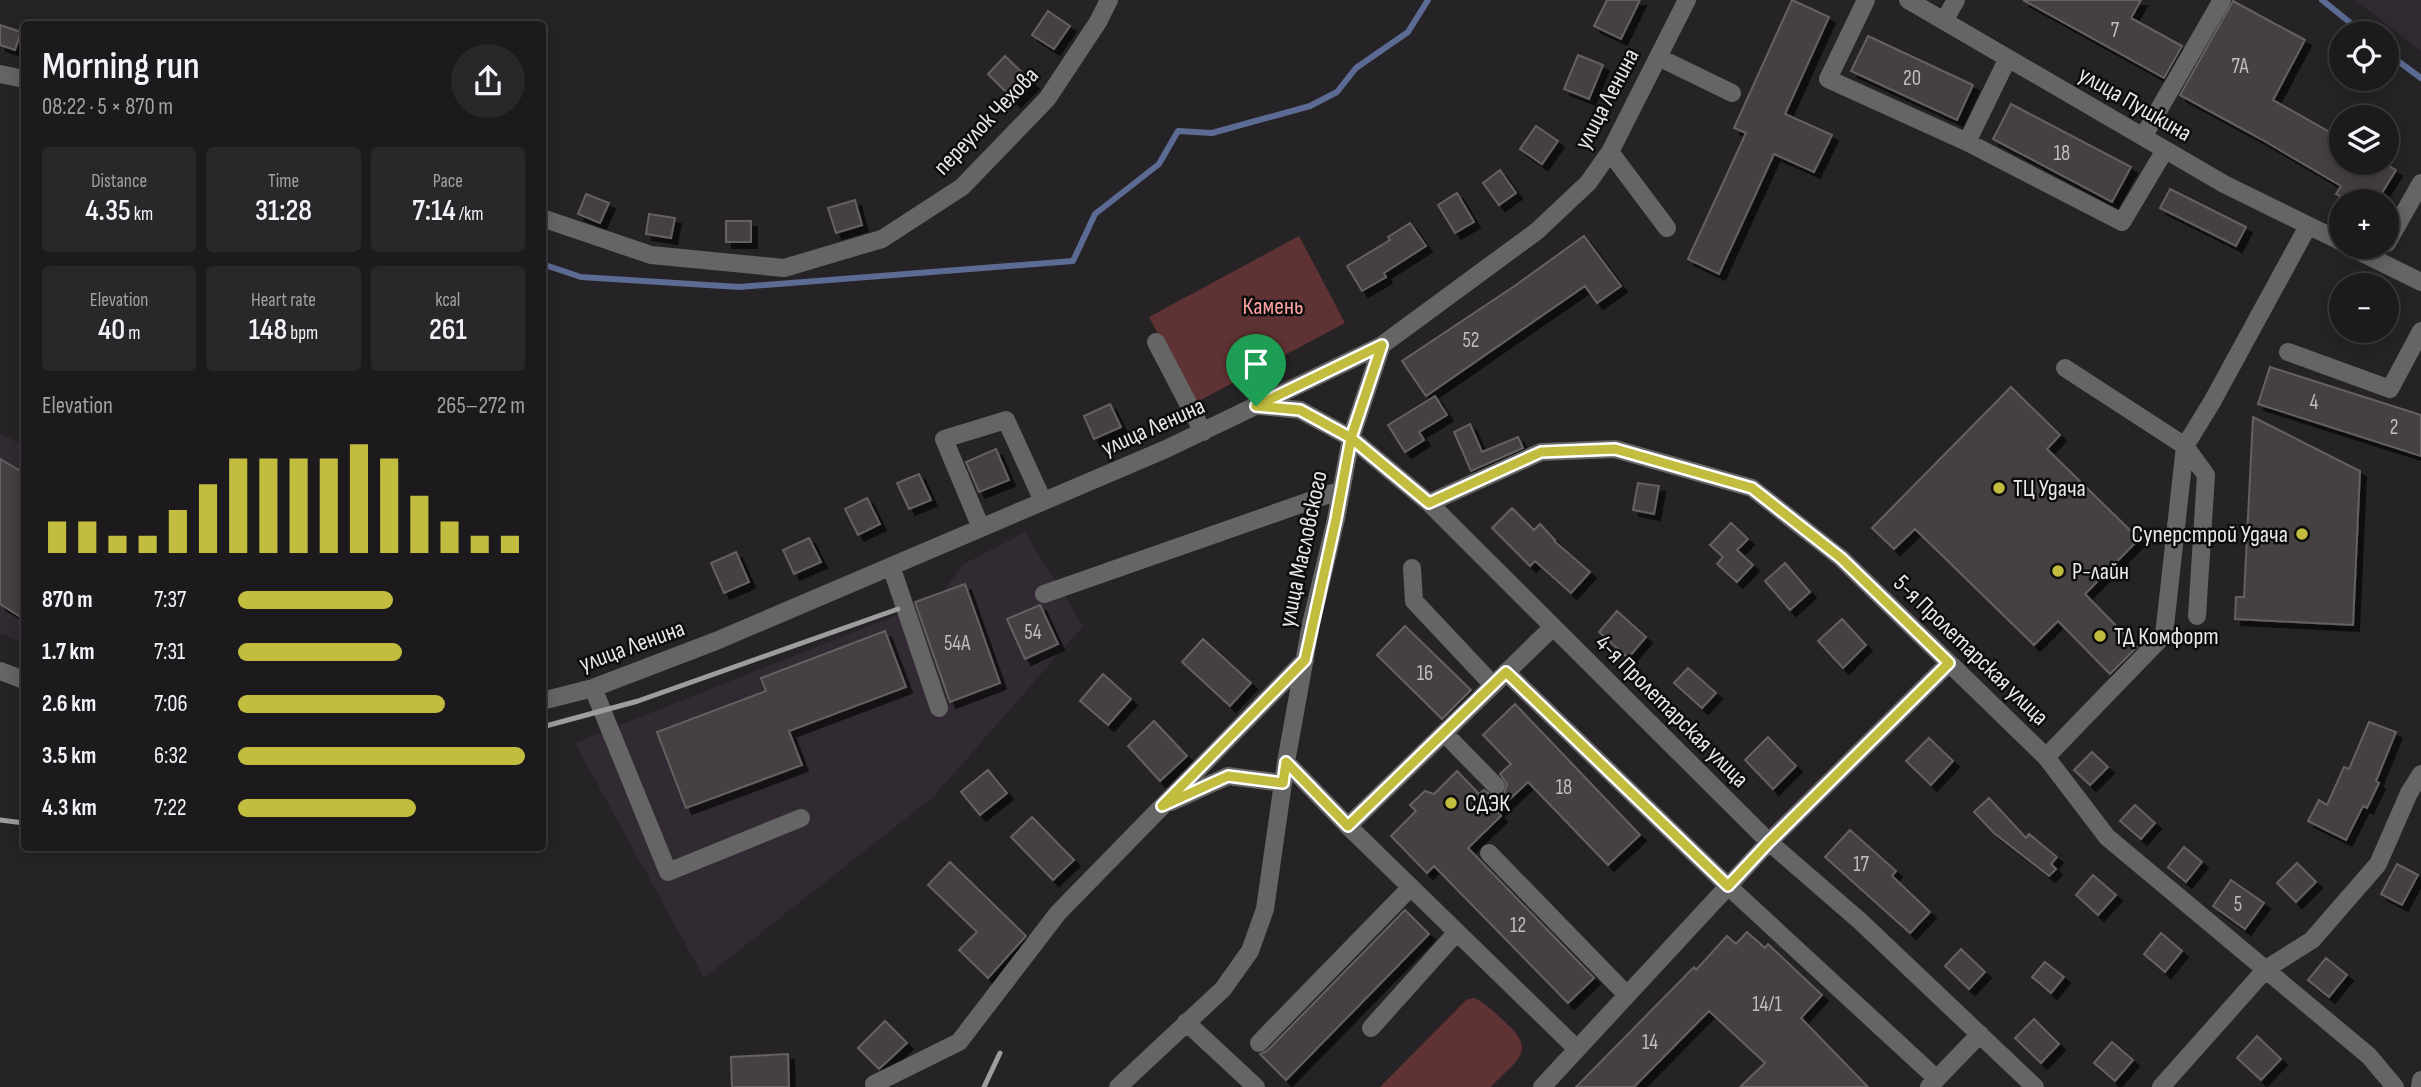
<!DOCTYPE html>
<html lang="en">
<head>
<meta charset="utf-8">
<style>
	body { margin:0; font-family:"Sofia Sans Condensed",sans-serif; background:#292729; color:#f1f3f6; height:100vh; display:flex; flex-direction:column; font-size:26px; white-space:nowrap }
	* { box-sizing:border-box; margin:0 }
	p { font-size:23px; color:#a0a1a3 }
	.icon { flex:none; width:38px; height:38px; fill:none; stroke:currentColor; stroke-width:2; stroke-linecap:round; stroke-linejoin:round }
	.map { position:relative; flex:1; overflow:hidden }
	.details { position:absolute; left:21px; top:21px; width:525px; height:830px; display:flex; flex-direction:column; background:#1c1a1c; border-radius:7px; box-shadow:0 4px 18px #0003,0 0 0 2px #3a383b }
	.details>* { flex:none }
	.buttons { position:absolute; left:2329px; top:21px; display:grid; gap:14px }
	.buttons a { display:grid; place-items:center; width:70px; height:70px; border-radius:50%; background:#1c1a1c; box-shadow:0 4px 18px #0003,0 0 0 2px #3a383b; font-size:35px }
	.pin { position:absolute; display:grid; place-items:center; width:60px; height:60px; color:#fff; margin:-72px -30px; border-radius:50% 50% 50% 0; rotate:-45deg; box-shadow:0 0 7px #0007 }
	.pin .icon { rotate:45deg }
	.round { display:grid; place-items:center; flex:none; width:74px; height:74px; border-radius:37px; background:#292729 }
	.summary { display:flex; align-items:center; justify-content:space-between; height:119px; padding:0 21px }
	h1 { font-size:38px; font-weight:600; line-height:52px }
	.metrics { display:grid; grid-template-columns:repeat(3,1fr); gap:10px; height:119px; padding:7px 21px }
	.metrics div { display:grid; align-content:center; border-radius:7px; background:#292729; text-align:center }
	.metrics b { font-size:30px; font-weight:600 }
	.metrics small { font-size:19px; font-weight:400 }
	.metrics p { font-size:19px }
	.chart { height:196px; padding:14px 21px }
	.chart p { display:flex; justify-content:space-between }
	.chart svg { width:100%; height:126px; margin-top:7px; stroke:#c2bd3f; stroke-width:6 }
	ul { padding:0 21px; list-style:none; font-size:23px }
	li { display:grid; grid-template-columns:112px 84px 1fr; align-items:center; height:52px }
	li i { height:18px; border-radius:9px; background:#c2bd3f }
	.map>svg:first-child { display:block }
	.built { fill:#312a32 }
	.green { fill:#5f3333 }
	.lines { fill:none; stroke-linecap:round; stroke-linejoin:round }
	.stream { stroke:#5c6b94; stroke-width:6 }
	.building { fill:#444042; stroke:#656062; stroke-width:2; filter:url(#shadow) }
	.minor { stroke:#656566; stroke-width:18 }
	.rail { stroke:#9f9c9f; stroke-width:5 }
	.route-casing { stroke:#fff; stroke-width:14 }
	.route { stroke:#c2bd3f; stroke-width:9 }
	.poi-dot { fill:#c2bd3f; stroke:#0e0d0e; stroke-width:2.5 }
	.labels { text-anchor:middle; dominant-baseline:central; stroke-width:5; stroke-linejoin:round; paint-order:stroke }
	.number-label { font-size:21px; fill:#c0bdbf }
	.street-label { font-size:24px; fill:#e9e7e9; stroke:#0e0d0e }
	.park-label { font-size:24px; fill:#fca2a0; stroke:#0e0d0e }
	.poi-label { font-size:24px; fill:#e9e7e9; stroke:#0e0d0e; text-anchor:start }
</style>
</head>
<body>
<div class="map">
<svg width="2421" height="1087" viewBox="0 0 2421 1087">
	<defs>
		<filter id="shadow"><feDropShadow dx="6" dy="6" stdDeviation="0" flood-color="#0009"/></filter>
	</defs>
	<rect width="100%" height="100%" fill="#262326"/>
	<path class="built" d="M 2355,0 L 2421,0 L 2421,51 Z
		M 0,434 L 24,445 L 24,644 L 0,633 Z
		M 1025,532 L 1083,626 L 934,796 L 704,978 L 575,743 L 937,599 L 964,564 Z"/>
	<path class="green" d="M 1299,236 L 1345,323 L 1195,403 L 1149,317 Z
		M 1474,998 C 1486,1003 1495,1013 1505,1022 C 1539,1052 1515,1061 1491,1087 L 1380,1087 L 1466,1000 Z"/>
	<g class="lines">
		<path class="stream" d="M 2322,0 L 2363,33
			M 2387,53 L 2421,78
			M 542,264 L 581,277 L 739,287 L 1073,261 L 1095,214 L 1159,164 L 1178,131 L 1212,133 L 1310,106 L 1337,92 L 1356,68 L 1408,32 L 1428,0"/>
	</g>
	<path class="building" d="M 1607,0 L 1640,0 L 1621,39 L 1594,26 Z
		M 1792,0 L 1829,17 L 1785,114 L 1832,135 L 1814,172 L 1774,154 L 1719,274 L 1688,259 L 1746,133 L 1734,128 Z
		M 2023,0 L 2141,0 L 2131,18 L 2182,46 L 2164,78 Z
		M 2233,1 L 2305,40 L 2273,100 L 2342,139 L 2342,163 L 2384,163 L 2396,170 L 2377,201 L 2349,201 L 2336,194 L 2341,186 L 2261,139 L 2180,95 Z
		M 1048,11 L 1070,26 L 1054,49 L 1032,35 Z
		M 0,25 L 21,32 L 15,50 L 0,45 Z
		M 1868,36 L 1973,85 L 1957,120 L 1851,71 Z
		M 1578,55 L 1603,65 L 1589,99 L 1564,89 Z
		M 1005,56 L 1033,83 L 1015,101 L 988,74 Z
		M 2011,104 L 2131,167 L 2112,202 L 1993,139 Z
		M 1536,126 L 1558,141 L 1542,164 L 1520,149 Z
		M 1500,170 L 1516,193 L 1499,205 L 1483,183 Z
		M 2170,189 L 2246,227 L 2236,246 L 2160,208 Z
		M 1457,193 L 1474,222 L 1455,233 L 1438,205 Z
		M 586,194 L 609,203 L 600,223 L 578,214 Z
		M 855,200 L 862,225 L 836,233 L 828,208 Z
		M 649,214 L 675,218 L 671,238 L 646,234 Z
		M 726,221 L 751,221 L 751,242 L 726,242 Z
		M 1410,223 L 1426,246 L 1384,273 L 1386,277 L 1362,291 L 1347,266 L 1390,240 L 1388,237 Z
		M 1584,236 L 1621,286 L 1597,303 L 1585,286 L 1426,396 L 1402,361 L 1516,285 Z
		M 2270,367 L 2421,415 L 2421,456 L 2258,404 Z
		M 2011,387 L 2060,435 L 2047,449 L 2139,539 L 2085,594 L 2137,647 L 2110,674 L 2058,621 L 2034,645 L 1915,529 L 1894,549 L 1872,528 Z
		M 1435,396 L 1447,415 L 1419,432 L 1424,440 L 1405,452 L 1388,425 Z
		M 1110,404 L 1121,427 L 1094,439 L 1084,416 Z
		M 2253,417 L 2360,471 L 2353,625 L 2235,619 L 2236,597 L 2244,597 Z
		M 1470,424 L 1482,452 L 1518,437 L 1523,448 L 1471,471 L 1454,432 Z
		M 996,449 L 1009,480 L 979,492 L 966,462 Z
		M 0,459 L 24,473 L 24,619 L 0,604 Z
		M 919,474 L 931,500 L 909,509 L 897,483 Z
		M 1638,483 L 1659,486 L 1654,514 L 1633,510 Z
		M 867,498 L 880,524 L 858,535 L 845,509 Z
		M 1512,508 L 1534,530 L 1540,524 L 1555,540 L 1554,541 L 1590,572 L 1571,593 L 1535,561 L 1530,566 L 1492,528 Z
		M 1731,523 L 1748,539 L 1737,550 L 1753,565 L 1737,582 L 1717,564 L 1723,557 L 1710,545 Z
		M 809,538 L 821,562 L 794,574 L 783,550 Z
		M 736,552 L 749,582 L 724,593 L 711,563 Z
		M 1785,563 L 1810,592 L 1790,610 L 1765,581 Z
		M 965,584 L 1000,683 L 950,702 L 915,602 Z
		M 1040,605 L 1058,644 L 1025,659 L 1007,619 Z
		M 1617,611 L 1646,637 L 1628,658 L 1599,632 Z
		M 1842,619 L 1866,645 L 1843,668 L 1818,641 Z
		M 1405,626 L 1471,690 L 1442,719 L 1377,655 Z
		M 885,631 L 906,687 L 789,731 L 802,765 L 686,808 L 657,732 L 766,691 L 761,678 Z
		M 1203,639 L 1251,683 L 1230,706 L 1182,662 Z
		M 1688,668 L 1716,693 L 1702,708 L 1674,683 Z
		M 1103,674 L 1131,699 L 1108,725 L 1080,701 Z
		M 1515,704 L 1640,835 L 1608,865 L 1528,782 L 1497,811 L 1501,816 L 1468,848 L 1594,978 L 1568,1003 L 1434,866 L 1427,873 L 1391,836 L 1416,811 L 1410,805 L 1425,791 L 1434,794 L 1457,771 L 1479,794 L 1484,790 L 1494,797 L 1504,794 L 1507,784 L 1500,774 L 1511,764 L 1483,735 Z
		M 1154,721 L 1187,756 L 1160,781 L 1128,746 Z
		M 2369,722 L 2396,732 L 2376,781 L 2379,783 L 2367,808 L 2363,806 L 2346,840 L 2308,821 L 2319,800 L 2327,805 L 2344,767 L 2349,769 Z
		M 1768,737 L 1796,766 L 1773,789 L 1745,760 Z
		M 1929,738 L 1953,761 L 1931,785 L 1906,761 Z
		M 2092,752 L 2108,767 L 2090,785 L 2074,770 Z
		M 988,770 L 1007,793 L 980,815 L 961,792 Z
		M 1989,798 L 2026,838 L 2029,834 L 2057,857 L 2051,864 L 2056,869 L 2049,876 L 1994,833 L 1974,812 Z
		M 2135,805 L 2155,823 L 2141,839 L 2120,821 Z
		M 1032,817 L 1074,860 L 1053,880 L 1011,837 Z
		M 1850,830 L 1896,871 L 1892,876 L 1930,912 L 1910,933 L 1825,857 Z
		M 2184,847 L 2202,862 L 2186,882 L 2168,867 Z
		M 950,862 L 1026,936 L 988,978 L 959,950 L 977,932 L 928,885 Z
		M 2297,863 L 2316,882 L 2296,902 L 2277,883 Z
		M 2397,864 L 2418,875 L 2402,905 L 2381,894 Z
		M 2093,875 L 2116,895 L 2098,915 L 2076,895 Z
		M 2231,880 L 2264,903 L 2245,929 L 2213,906 Z
		M 1405,910 L 1429,934 L 1286,1080 L 1260,1054 L 1267,1051 Z
		M 1747,932 L 1765,948 L 1768,944 L 1822,995 L 1801,1018 L 1868,1087 L 1740,1087 L 1765,1063 L 1709,1011 L 1634,1087 L 1576,1087 L 1694,967 L 1696,970 L 1727,936 L 1736,944 Z
		M 2161,933 L 2182,951 L 2165,972 L 2144,954 Z
		M 1961,949 L 1985,972 L 1969,989 L 1945,966 Z
		M 2326,958 L 2347,975 L 2329,997 L 2308,980 Z
		M 2045,962 L 2064,977 L 2051,993 L 2032,977 Z
		M 2034,1019 L 2059,1044 L 2041,1063 L 2015,1038 Z
		M 885,1021 L 907,1043 L 879,1069 L 858,1048 Z
		M 2257,1036 L 2281,1059 L 2261,1080 L 2237,1058 Z
		M 2112,1042 L 2133,1060 L 2115,1081 L 2094,1063 Z
		M 788,1054 L 789,1087 L 732,1087 L 731,1057 Z"/>
	<g class="lines">
		<path class="minor" d="M 1866,0 L 1828,79 L 1967,142 L 2008,58
			M 1908,0 L 2224,184 L 2342,242
			M 1944,21 L 1956,0
			M 1658,57 L 1732,93
			M 0,74 L 24,79
			M 2143,137 L 2222,0
			M 1967,142 L 2122,222 L 2165,150
			M 1610,152 L 1667,228
			M 542,218 L 651,255 L 784,268 L 882,239 L 962,187 L 1047,99 L 1098,22 L 1109,0
			M 2387,243 L 2421,183
			M 2350,247 L 2421,282
			M 1156,342 L 1203,432
			M 2288,352 L 2390,389 L 2421,331
			M 2065,368 L 2185,446 L 2206,475 L 2197,616
			M 1259,406 L 1300,410 L 1351,438 L 1429,503 L 1769,842 L 1860,921 L 2035,1087
			M 1429,503 L 1541,452 L 1615,449 L 1752,488 L 1841,558 L 2046,757 L 2107,837 L 2369,1056 L 2395,1087
			M 981,528 L 944,439 L 1006,420 L 1043,501
			M 891,566 L 939,708
			M 1412,568 L 1414,601 L 1493,685
			M 1044,594 L 1341,490
			M 1553,627 L 1348,826 L 1577,1049
			M 0,671 L 24,680
			M 1506,672 L 1728,886 L 1937,1079
			M 593,688 L 668,872 L 801,818
			M 542,701 L 593,688 L 716,641 L 1166,449 L 1382,345 L 1537,231 L 1588,183 L 1610,152 L 1687,0
			M 1444,733 L 1496,786
			M 2046,757 L 2164,635 L 2185,446 L 2212,402 L 2308,226
			M 1286,762 L 1348,826
			M 1171,802 L 1228,776 L 1283,783
			M 1489,853 L 1626,994
			M 1186,1022 L 1256,1087
			M 1371,1028 L 1457,932
			M 1259,1043 L 1411,887
			M 874,1084 L 959,1042 L 1058,913 L 1305,660
			M 1118,1087 L 1223,989 L 1250,951 L 1265,909 L 1286,762 L 1311,624 L 1336,519 L 1351,438 L 1382,345
			M 1542,1087 L 1769,842 L 1949,663
			M 1929,1087 L 1980,1034
			M 2161,1087 L 2266,969 L 2312,940 L 2378,864 L 2409,793 L 2421,774
			M 2420,1087 L 2421,1080"/>
		<path class="rail" d="M 542,727 L 638,701 L 898,609
			M 0,820 L 24,823
			M 984,1087 L 1000,1053"/>
	</g>
	<g class="lines">
		<defs>
			<path id="route" d="M 1256,406 L 1300,410 L 1351,438 L 1336,519 L 1305,660 L 1162,806 L 1228,776 L 1283,783 L 1286,762 L 1348,826 L 1506,672 L 1728,886 L 1769,842 L 1949,663 L 1841,558 L 1752,488 L 1615,449 L 1541,452 L 1429,503 L 1351,438 L 1382,345 L 1256,406"/>
		</defs>
		<use href="#route" class="route-casing"/>
		<use href="#route" class="route"/>
	</g>
	<g class="poi-dot">
		<circle cx="1999" cy="488" r="7"/>
		<circle cx="2302" cy="534" r="7"/>
		<circle cx="2058" cy="571" r="7"/>
		<circle cx="2100" cy="636" r="7"/>
		<circle cx="1451" cy="803" r="7"/>
	</g>
	<g class="labels">
		<g class="number-label">
			<text x="2115" y="30">7</text>
			<text x="2240" y="66">7А</text>
			<text x="1912" y="78">20</text>
			<text x="2062" y="153">18</text>
			<text x="1471" y="340">52</text>
			<text x="2314" y="402">4</text>
			<text x="2394" y="427">2</text>
			<text x="1033" y="632">54</text>
			<text x="957" y="643">54А</text>
			<text x="1425" y="673">16</text>
			<text x="1564" y="787">18</text>
			<text x="1861" y="864">17</text>
			<text x="2238" y="904">5</text>
			<text x="1518" y="925">12</text>
			<text x="1767" y="1004">14/1</text>
			<text x="1650" y="1042">14</text>
		</g>
		<g class="street-label">
			<text transform="translate(1607 99) rotate(-62)">улица Ленина</text>
			<text transform="translate(2135 104) rotate(30)">улица Пушкина</text>
			<text transform="translate(986 121) rotate(-46)">переулок Чехова</text>
			<text transform="translate(1153 427) rotate(-24)">улица Ленина</text>
			<text transform="translate(1303 549) rotate(-78)">улица Масловского</text>
			<text transform="translate(632 646) rotate(-20)">улица Ленина</text>
			<text transform="translate(1971 650) rotate(44)">5-я Пролетарская улица</text>
			<text transform="translate(1672 711) rotate(45)">4-я Пролетарская улица</text>
		</g>
		<g class="park-label">
			<text x="1273" y="306">Камень</text>
		</g>
		<g class="poi-label">
			<text x="2013" y="488">ТЦ Удача</text>
			<text x="2288" y="534" text-anchor="end">Суперстрой Удача</text>
			<text x="2072" y="571">Р-лайн</text>
			<text x="2114" y="636">ТД Комфорт</text>
			<text x="1465" y="803">СДЭК</text>
		</g>
	</g>
</svg>
<div class="buttons">
<a><svg class="icon" aria-label="locate" viewBox="0 0 24 24"><circle cx="12" cy="12" r="6"/><path d="M12 2v4M12 18v4M2 12h4M18 12h4"/></svg></a>
<a><svg class="icon" aria-label="layers" viewBox="0 0 24 24"><path d="M12 4l9 5-9 5-9-5zM3 14l9 5 9-5"/></svg></a>
<a>+</a>
<a>−</a>
</div>
<div class="pin" style="left:1256px;top:406px;background:#1e9e55"><svg class="icon" aria-label="arrive" viewBox="0 0 24 24"><path d="M6 21V4h12l-3 4 3 4H6"/></svg></div>
<section class="details">
<div class="summary"><div><h1>Morning run</h1><p>08:22 · 5 × 870 m</p></div><a class="round"><svg class="icon" aria-label="share" viewBox="0 0 24 24"><path d="M12 15V3M7 8l5-5 5 5M5 13v7h14v-7"/></svg></a></div>
<div class="metrics">
<div><p>Distance</p><b>4.35<small> km</small></b></div>
<div><p>Time</p><b>31:28</b></div>
<div><p>Pace</p><b>7:14<small> /km</small></b></div>
</div>
<div class="metrics">
<div><p>Elevation</p><b>40<small> m</small></b></div>
<div><p>Heart rate</p><b>148<small> bpm</small></b></div>
<div><p>kcal</p><b>261</b></div>
</div>
<div class="chart"><p><span>Elevation</span>265–272 m</p>
<svg viewBox="0 0 160 44" preserveAspectRatio="none"><path d="M5 44V33M15 44V33M25 44V38M35 44V38M45 44V29M55 44V20M65 44V11M75 44V11M85 44V11M95 44V11M105 44V6M115 44V11M125 44V24M135 44V33M145 44V38M155 44V38"/></svg>
</div>
<ul>
<li><b>870 m</b>7:37<i style="width:54%"></i></li>
<li><b>1.7 km</b>7:31<i style="width:57%"></i></li>
<li><b>2.6 km</b>7:06<i style="width:72%"></i></li>
<li><b>3.5 km</b>6:32<i style="width:100%"></i></li>
<li><b>4.3 km</b>7:22<i style="width:62%"></i></li>
</ul>
</section>
</div>
</body>
</html>
